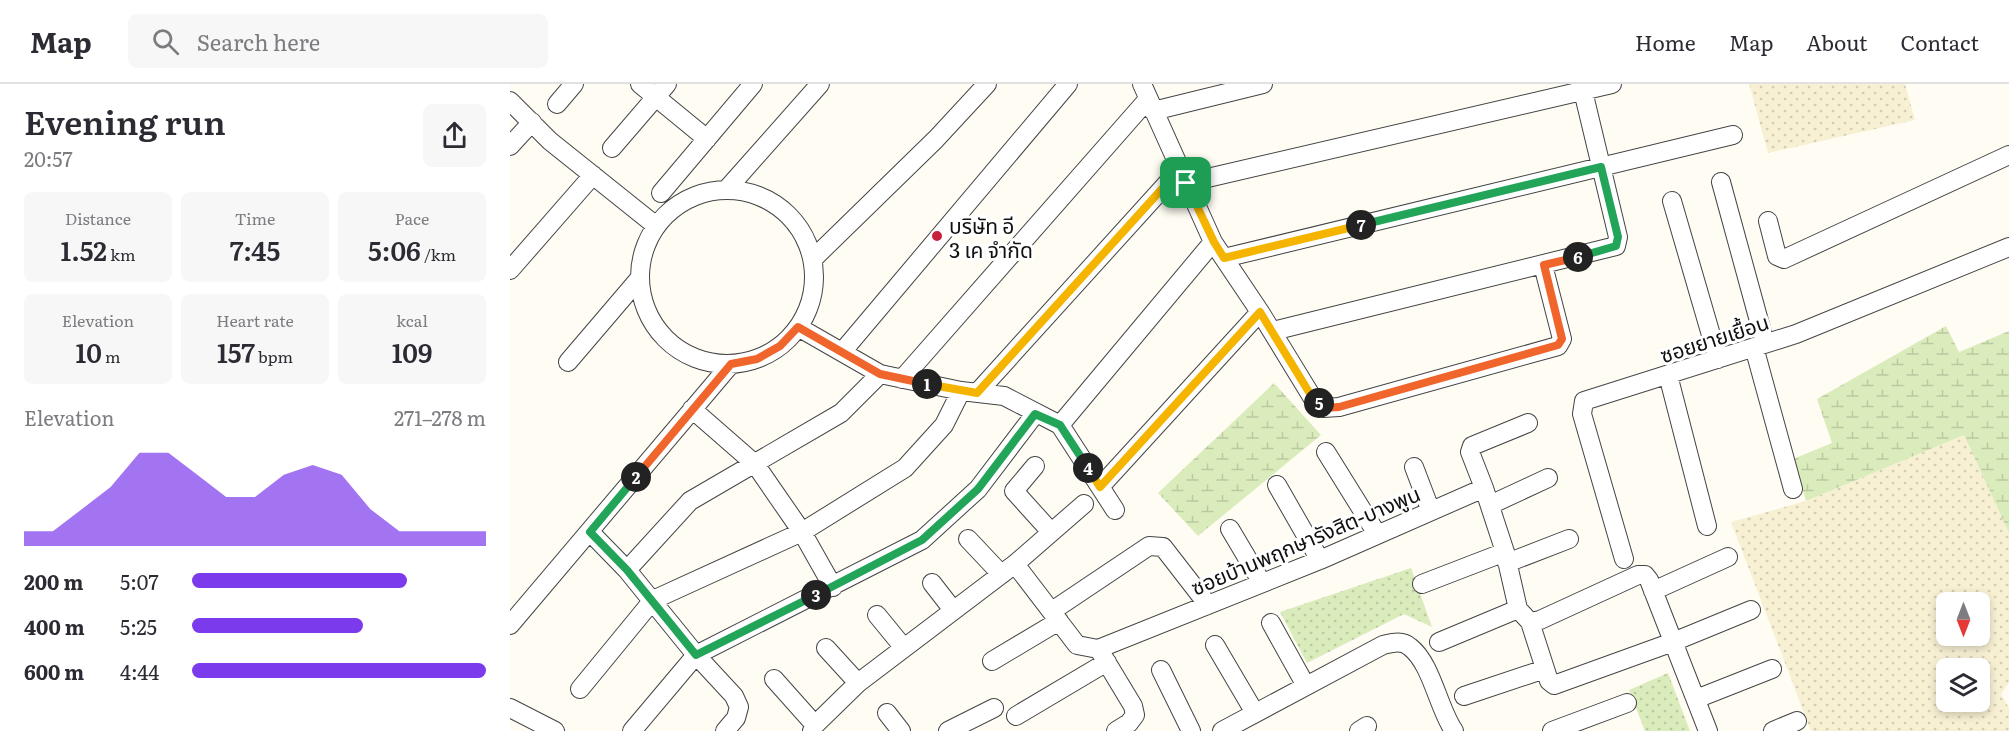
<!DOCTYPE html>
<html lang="en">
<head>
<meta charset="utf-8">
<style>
	body { margin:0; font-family:Literata,"Noto Sans Thai",serif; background:#f7f7f7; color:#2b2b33; height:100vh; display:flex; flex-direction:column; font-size:22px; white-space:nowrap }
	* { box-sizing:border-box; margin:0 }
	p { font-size:20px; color:#7c7c81 }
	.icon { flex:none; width:33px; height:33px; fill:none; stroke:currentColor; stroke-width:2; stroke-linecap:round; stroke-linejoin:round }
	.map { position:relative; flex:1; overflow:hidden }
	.side { display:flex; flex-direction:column; background:#fff; width:510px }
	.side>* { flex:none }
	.needle { width:39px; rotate:180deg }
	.fabs { position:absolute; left:1426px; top:508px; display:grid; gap:12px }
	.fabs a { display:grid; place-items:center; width:54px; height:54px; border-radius:9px; background:#fff; box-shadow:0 3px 9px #0003; font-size:30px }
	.pin { position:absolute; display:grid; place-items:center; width:51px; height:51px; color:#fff; margin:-26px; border-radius:12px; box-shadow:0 3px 9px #0006 }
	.km { position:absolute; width:30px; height:30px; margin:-15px; border-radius:50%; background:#222; color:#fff; font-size:16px; line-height:30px; text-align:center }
	.round { display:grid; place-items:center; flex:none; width:63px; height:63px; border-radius:9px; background:#f7f7f7 }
	.overview { display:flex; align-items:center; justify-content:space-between; height:102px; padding:0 24px }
	h1 { font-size:33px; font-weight:600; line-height:45px }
	.metrics { display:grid; grid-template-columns:repeat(3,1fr); gap:9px; height:102px; padding:6px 24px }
	.metrics div { display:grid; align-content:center; border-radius:9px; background:#f7f7f7; text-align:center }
	.metrics b { font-size:26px; font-weight:600 }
	.metrics small { font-size:16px; font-weight:400 }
	.metrics p { font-size:16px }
	.chart { height:168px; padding:12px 24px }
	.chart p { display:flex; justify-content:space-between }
	.chart svg { width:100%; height:108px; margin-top:6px; fill:#7c3aed; opacity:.7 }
	ul { padding:0 24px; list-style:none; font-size:20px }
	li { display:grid; grid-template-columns:96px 72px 1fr; align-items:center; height:45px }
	li i { height:15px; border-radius:8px; background:#7c3aed }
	header { display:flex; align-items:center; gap:36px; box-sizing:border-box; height:84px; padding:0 30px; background:#fff; border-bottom:2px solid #e1e1e2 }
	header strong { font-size:28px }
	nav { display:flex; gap:33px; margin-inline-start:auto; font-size:21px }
	.search { width:420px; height:54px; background:#f7f7f7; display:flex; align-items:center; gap:15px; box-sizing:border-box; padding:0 21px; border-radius:9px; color:#7c7c81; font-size:22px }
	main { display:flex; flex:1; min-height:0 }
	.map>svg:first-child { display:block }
	.farmland { fill:url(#farmland-dots); fill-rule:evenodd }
	.wetland { fill:url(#wetland-marsh) }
	.garden { fill:url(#garden-dots) }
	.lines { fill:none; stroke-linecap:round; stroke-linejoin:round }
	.minor-casing { stroke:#444; stroke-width:20 }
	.minor { stroke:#fff; stroke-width:18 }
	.split-1-casing { stroke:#fff; stroke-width:12 }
	.split-2-casing { stroke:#fff; stroke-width:12 }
	.split-3-casing { stroke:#fff; stroke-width:12 }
	.split-4-casing { stroke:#fff; stroke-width:12 }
	.split-5-casing { stroke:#fff; stroke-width:12 }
	.split-6-casing { stroke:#fff; stroke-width:12 }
	.split-7-casing { stroke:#fff; stroke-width:12 }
	.split-8-casing { stroke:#fff; stroke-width:12 }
	.split-1 { stroke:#f5b400; stroke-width:8 }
	.split-2 { stroke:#f0652b; stroke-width:8 }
	.split-3 { stroke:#22a559; stroke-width:8 }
	.split-4 { stroke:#22a559; stroke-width:8 }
	.split-5 { stroke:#f5b400; stroke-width:8 }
	.split-6 { stroke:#f0652b; stroke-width:8 }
	.split-7 { stroke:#22a559; stroke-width:8 }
	.split-8 { stroke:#f5b400; stroke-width:8 }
	.poi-dot { fill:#c7223c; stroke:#fff; stroke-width:2 }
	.labels { text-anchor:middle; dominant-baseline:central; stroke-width:6; stroke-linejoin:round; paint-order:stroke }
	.poi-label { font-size:21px; fill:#111; stroke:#fff; text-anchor:start }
	.street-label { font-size:21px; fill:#111; stroke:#fff }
</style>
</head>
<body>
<header>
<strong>Map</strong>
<div class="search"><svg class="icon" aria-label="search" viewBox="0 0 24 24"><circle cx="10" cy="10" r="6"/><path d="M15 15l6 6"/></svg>Search here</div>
<nav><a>Home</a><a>Map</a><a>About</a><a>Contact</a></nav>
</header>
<main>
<section class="side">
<div class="overview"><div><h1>Evening run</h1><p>20:57</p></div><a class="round"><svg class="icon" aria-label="share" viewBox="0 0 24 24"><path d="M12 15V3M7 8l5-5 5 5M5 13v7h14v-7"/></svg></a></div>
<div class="metrics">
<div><p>Distance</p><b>1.52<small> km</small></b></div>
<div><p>Time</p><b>7:45</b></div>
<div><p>Pace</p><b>5:06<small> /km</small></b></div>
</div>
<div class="metrics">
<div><p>Elevation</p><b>10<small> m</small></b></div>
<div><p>Heart rate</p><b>157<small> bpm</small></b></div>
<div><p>kcal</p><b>109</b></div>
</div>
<div class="chart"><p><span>Elevation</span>271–278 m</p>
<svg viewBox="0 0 160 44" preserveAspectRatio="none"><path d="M0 44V38L10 38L20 29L30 20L40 6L50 6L60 15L70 24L80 24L90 15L100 11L110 15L120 29L130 38L140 38L150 38L160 38V44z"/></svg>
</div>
<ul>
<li><b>200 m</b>5:07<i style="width:73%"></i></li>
<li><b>400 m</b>5:25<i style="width:58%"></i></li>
<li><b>600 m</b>4:44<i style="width:100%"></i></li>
</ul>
</section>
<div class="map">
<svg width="1499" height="647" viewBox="0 0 1499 647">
	<defs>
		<pattern id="farmland-dots" width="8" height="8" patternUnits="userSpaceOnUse" patternTransform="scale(1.5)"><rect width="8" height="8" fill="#f7f0d3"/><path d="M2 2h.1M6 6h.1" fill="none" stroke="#d3cdb4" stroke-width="1.8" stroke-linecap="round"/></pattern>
		<pattern id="wetland-marsh" width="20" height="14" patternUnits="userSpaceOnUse" patternTransform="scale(1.5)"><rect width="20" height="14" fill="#daecbb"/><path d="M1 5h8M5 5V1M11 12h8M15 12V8" fill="none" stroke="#bac9a0"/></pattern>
		<pattern id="garden-dots" width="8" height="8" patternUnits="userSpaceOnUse" patternTransform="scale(1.5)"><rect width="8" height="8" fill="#daecbb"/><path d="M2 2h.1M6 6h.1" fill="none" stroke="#bac9a0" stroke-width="1.8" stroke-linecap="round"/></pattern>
	</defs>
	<rect width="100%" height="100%" fill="#fffcf4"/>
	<path class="farmland" d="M 1239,0 L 1395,0 L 1405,36 L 1258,69 Z
		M 1454,351 L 1499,449 L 1499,598 L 1491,610 L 1499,624 L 1499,647 L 1301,647 L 1221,438 L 1296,417 ZM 1437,519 L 1470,519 L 1470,552 L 1437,552 ZM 1437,585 L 1470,585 L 1470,618 L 1437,618 Z"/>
	<path class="wetland" d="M 1436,242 L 1449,268 L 1499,247 L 1499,449 L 1454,351 L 1296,417 L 1283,375 L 1322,359 L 1307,315 Z
		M 764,299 L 811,351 L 688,452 L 648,409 Z"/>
	<path class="garden" d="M 901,484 L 922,543 L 894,530 L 797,579 L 770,528 Z
		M 1158,589 L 1180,647 L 1135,647 L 1119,606 Z"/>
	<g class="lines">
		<defs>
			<path id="minor" d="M 130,0 L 197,55
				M 632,0 L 703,158 L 750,228 L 802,313 L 813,324 L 829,323 L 1048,262 L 1052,255 L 1033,181
				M 0,17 L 40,57 L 145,141
				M 47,20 L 64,0
				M 643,27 L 753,0
				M 0,62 L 22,38
				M 102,64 L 157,0
				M 1211,98 L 1255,259
				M 676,99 L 1102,0
				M 217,105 L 310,0
				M130 193a87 87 0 1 1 174 0a87 87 0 1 1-174 0Z
				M 151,109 L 243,0
				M 1162,117 L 1208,275
				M 1258,137 L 1267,172 L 1274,175 L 1499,71
				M 714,174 L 1223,51
				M 303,175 L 426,55 L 477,0
				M 0,186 L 83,91
				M 288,243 L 370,290 L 451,307 L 494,312 L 550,341 L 605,426
				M 763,247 L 1106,162 L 1108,153 L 1073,7
				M 1244,263 L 1283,405
				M 332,268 L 558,0
				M 58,278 L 128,196
				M 1158,291 L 1197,442
				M 392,295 L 638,15
				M 467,309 L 670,85
				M 182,325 L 245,380 L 292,448 L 323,503
				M 550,341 L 703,158
				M 816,368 L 867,450
				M 525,382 L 504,407 L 541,448
				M 904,383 L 920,425
				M 767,401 L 810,476
				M 590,403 L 750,228
				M 974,404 L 960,368 L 962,362 L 1018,339
				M 980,421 L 1038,394
				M 720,445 L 752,499
				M 80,448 L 117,486 L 186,571 L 224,612 L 229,623 L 226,634 L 215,647
				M 458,455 L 491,490
				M 1114,475 L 1072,330 L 1074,317 L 1286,250 L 1499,163
				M 997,479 L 1059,455
				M 505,480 L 574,420
				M 117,486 L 180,417 L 331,329 L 370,290
				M 422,499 L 443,526
				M 912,500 L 995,468
				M 1143,507 L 1218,473
				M 542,527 L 639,462 L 653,463 L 698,521
				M 367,531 L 394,564
				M 1020,538 L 1039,597 L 1044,601 L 1163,558 L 1241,526
				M 761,539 L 796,602
				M 0,541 L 221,280
				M 929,558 L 1008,525
				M 705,561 L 745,629
				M 316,564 L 348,599
				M 591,569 L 623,622 L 625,631 L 619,639 L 606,647
				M 482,577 L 549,537
				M 651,586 L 681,647
				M 264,595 L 305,641
				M 70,605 L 143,516 L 292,448 L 395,384 L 434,341 L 451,307
				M 954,612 L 1035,585
				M 1186,615 L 1262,585
				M 0,624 L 45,647
				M 377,629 L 391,647
				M 506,632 L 597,578
				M 122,647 L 186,571 L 412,456 L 468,405 L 525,330
				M 302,647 L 305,641 L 348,599 L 505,480 L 567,561 L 588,565 L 810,476 L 974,404 L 995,468 L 1008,525 L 1020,538 L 1030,536 L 1128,491 L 1135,491 L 1139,496 L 1198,647
				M 438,647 L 484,624
				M 712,647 L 873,561 C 882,559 892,556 900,563 C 922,580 928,624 944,647
				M 849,647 L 857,642
				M 1042,647 L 1117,619
				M 1263,647 L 1287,637"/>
		</defs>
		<use href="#minor" class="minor-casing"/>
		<use href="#minor" class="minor"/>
	</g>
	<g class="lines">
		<defs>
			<path id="split-1" d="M 417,300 L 467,309 L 670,85 L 676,99"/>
			<path id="split-2" d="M 126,393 L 221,280 L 247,275 L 270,262 L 288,243 L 370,290 L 417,300"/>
			<path id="split-3" d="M 126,393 L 80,448 L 117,486 L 186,571 L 306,511"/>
			<path id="split-4" d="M 306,511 L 412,456 L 468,405 L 525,330 L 550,341 L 578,384"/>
			<path id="split-5" d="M 578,384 L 590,403 L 750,228 L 802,313 L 809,319"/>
			<path id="split-6" d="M 809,319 L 813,324 L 829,323 L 1048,261 L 1052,255 L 1034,181 L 1068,173"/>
			<path id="split-7" d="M 851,141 L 1091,83 L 1108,153 L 1106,162 L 1068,173"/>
			<path id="split-8" d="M 676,99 L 704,158 L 714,174 L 851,141"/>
		</defs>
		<use href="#split-1" class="split-1-casing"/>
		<use href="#split-2" class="split-2-casing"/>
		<use href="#split-3" class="split-3-casing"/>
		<use href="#split-4" class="split-4-casing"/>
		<use href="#split-5" class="split-5-casing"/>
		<use href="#split-6" class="split-6-casing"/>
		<use href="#split-7" class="split-7-casing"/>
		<use href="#split-8" class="split-8-casing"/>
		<use href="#split-1" class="split-1"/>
		<use href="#split-2" class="split-2"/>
		<use href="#split-3" class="split-3"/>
		<use href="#split-4" class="split-4"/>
		<use href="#split-5" class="split-5"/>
		<use href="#split-6" class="split-6"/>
		<use href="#split-7" class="split-7"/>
		<use href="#split-8" class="split-8"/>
	</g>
	<circle class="poi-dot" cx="427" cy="152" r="6"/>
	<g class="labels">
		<g class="poi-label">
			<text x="439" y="140">บริษัท อี<tspan x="439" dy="24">3 เค จำกัด</tspan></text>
		</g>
		<g class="street-label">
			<text transform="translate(1204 253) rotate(-18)">ซอยยายเยื้อน</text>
			<text transform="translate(795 455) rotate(-23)">ซอยบ้านพฤกษารังสิต-บางพูน</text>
		</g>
	</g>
</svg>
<div class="fabs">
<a><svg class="needle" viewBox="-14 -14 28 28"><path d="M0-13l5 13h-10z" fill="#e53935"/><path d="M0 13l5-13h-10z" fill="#7c7c81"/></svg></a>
<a><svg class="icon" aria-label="layers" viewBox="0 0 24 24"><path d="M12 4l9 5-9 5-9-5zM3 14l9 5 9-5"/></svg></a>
</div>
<div class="pin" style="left:676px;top:99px;background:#1e9e55"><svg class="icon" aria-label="arrive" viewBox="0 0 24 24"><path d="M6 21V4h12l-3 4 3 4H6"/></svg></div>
<b class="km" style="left:417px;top:300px">1</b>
<b class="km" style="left:126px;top:393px">2</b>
<b class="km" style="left:306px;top:511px">3</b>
<b class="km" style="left:578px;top:384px">4</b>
<b class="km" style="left:809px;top:319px">5</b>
<b class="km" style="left:1068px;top:173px">6</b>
<b class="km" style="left:851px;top:141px">7</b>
</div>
</main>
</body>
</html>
